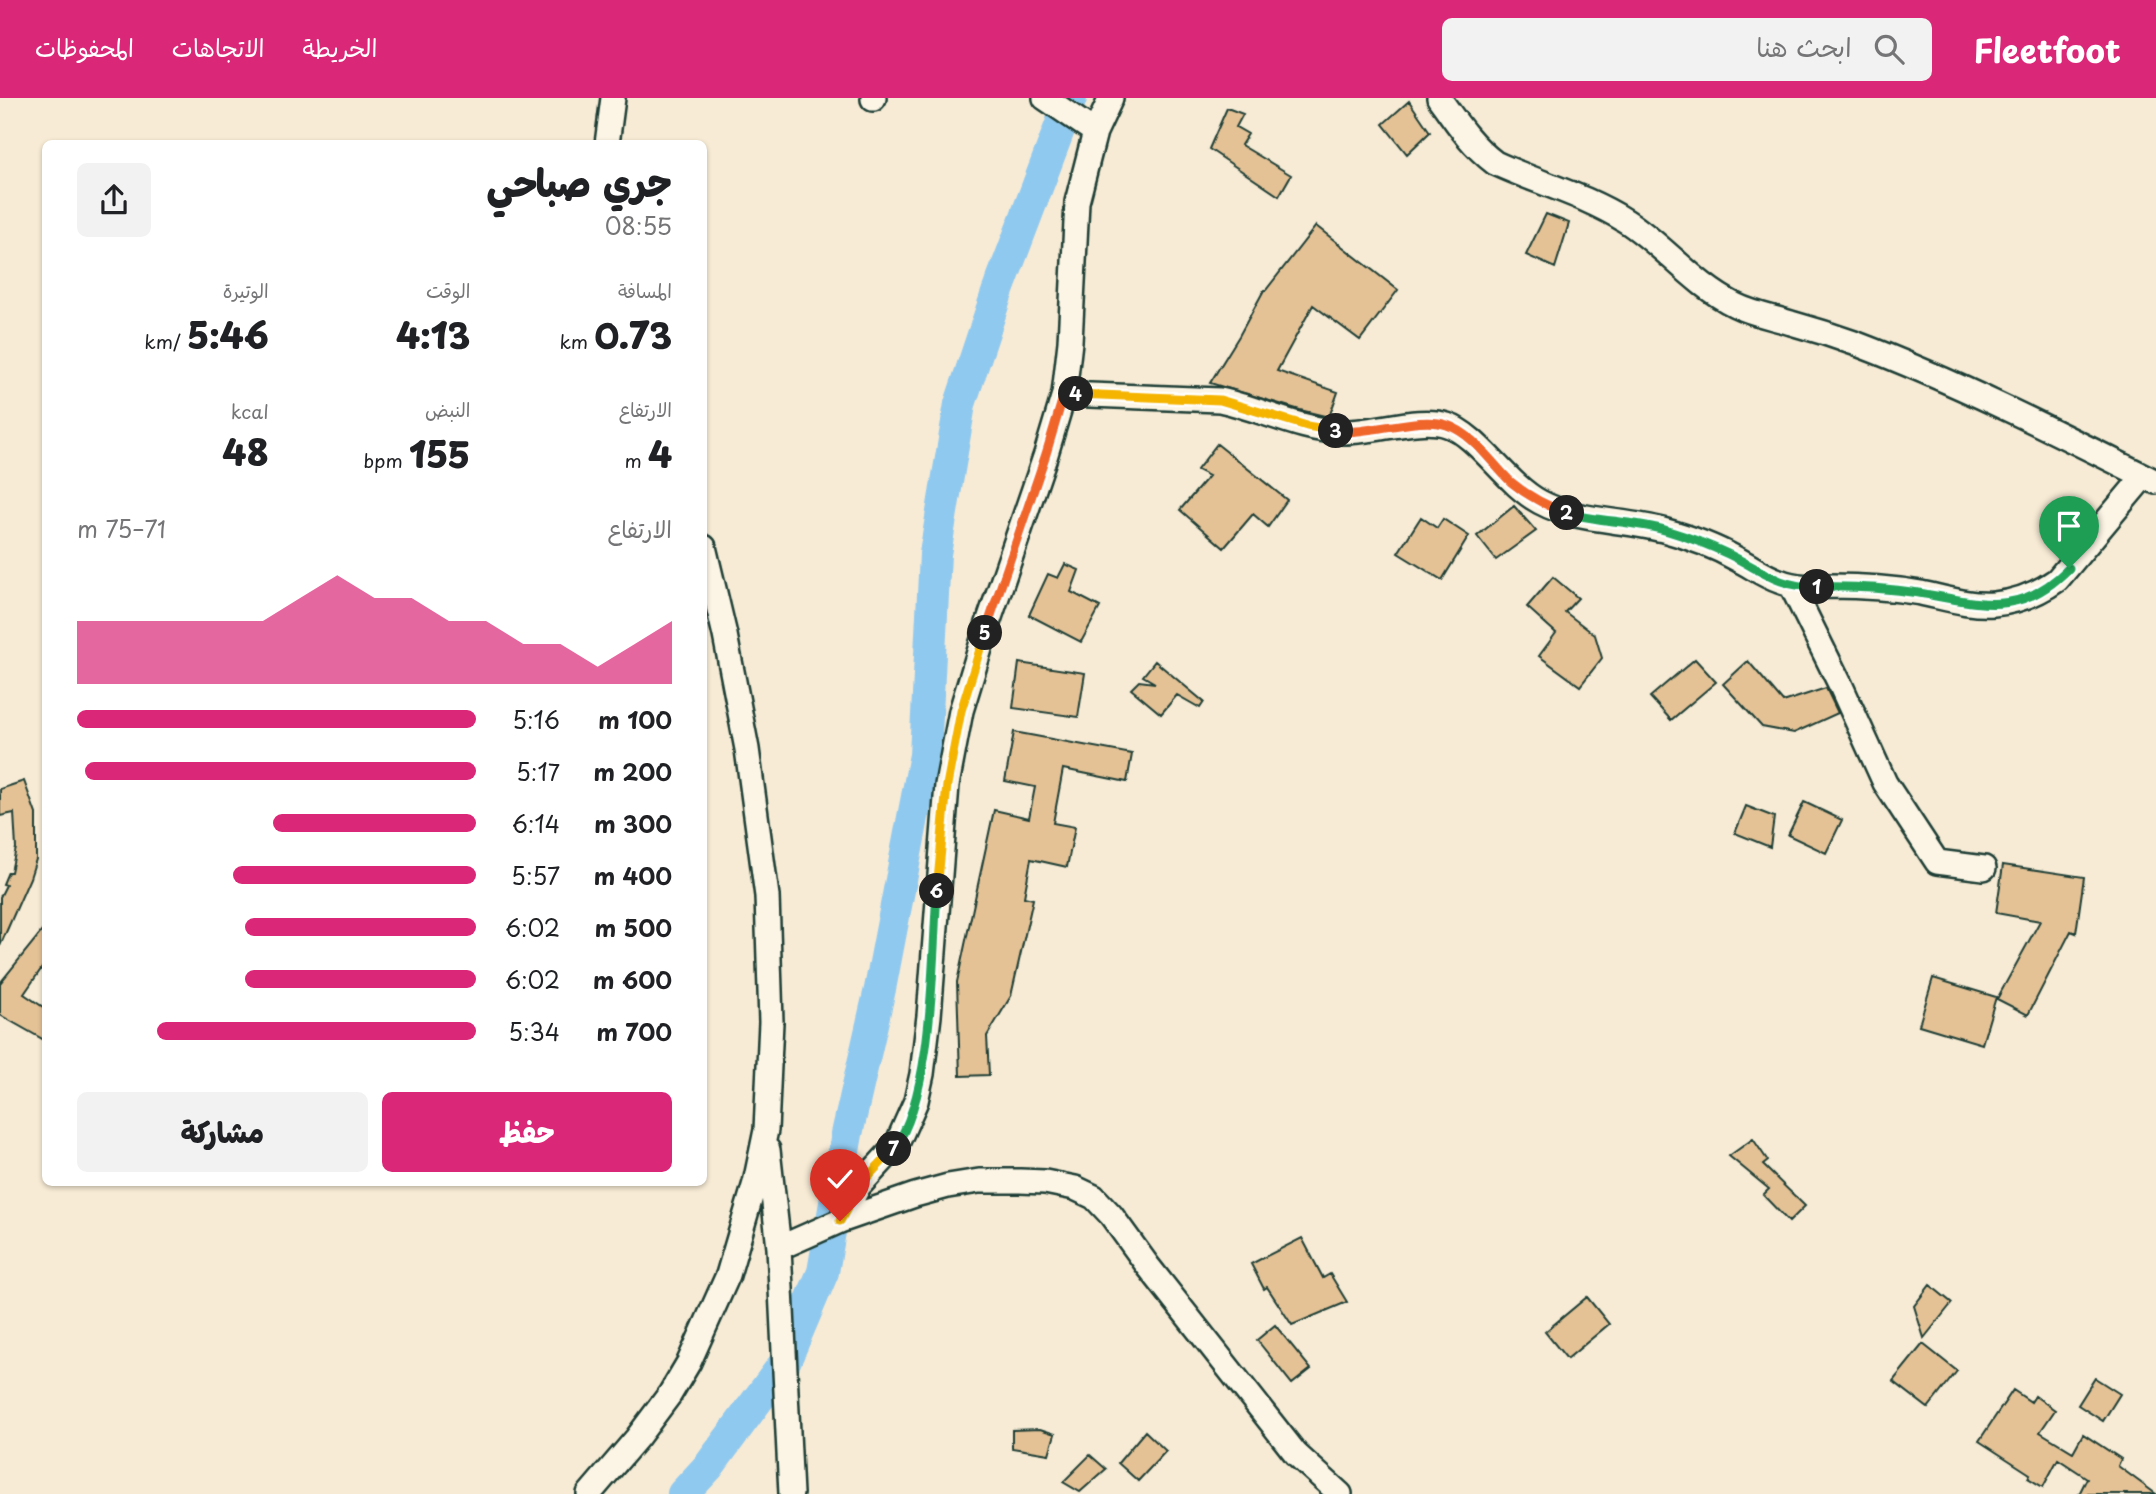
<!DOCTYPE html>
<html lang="ar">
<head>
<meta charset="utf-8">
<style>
	body { margin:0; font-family:"Playpen Sans","Playpen Sans Arabic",sans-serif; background:#f2f2f2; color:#202124; direction:rtl; height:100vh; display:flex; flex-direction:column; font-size:26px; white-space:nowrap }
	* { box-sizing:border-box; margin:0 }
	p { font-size:23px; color:#757577 }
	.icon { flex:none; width:38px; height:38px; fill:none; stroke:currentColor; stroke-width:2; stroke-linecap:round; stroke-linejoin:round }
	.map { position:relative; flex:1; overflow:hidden; direction:ltr }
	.sheet { position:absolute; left:42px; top:42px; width:665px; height:1046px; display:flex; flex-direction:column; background:#fff; border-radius:10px; box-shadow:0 2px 5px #0004; direction:rtl }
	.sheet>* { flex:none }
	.pin { position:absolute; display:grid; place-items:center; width:60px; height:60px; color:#fff; margin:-72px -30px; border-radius:50% 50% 50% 0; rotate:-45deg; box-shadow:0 0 7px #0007 }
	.pin .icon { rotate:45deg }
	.km { position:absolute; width:35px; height:35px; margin:-18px; border-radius:50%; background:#222; color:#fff; font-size:19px; line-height:35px; text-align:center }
	.round { display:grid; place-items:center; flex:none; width:74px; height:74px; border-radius:10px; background:#f2f2f2 }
	.headline { display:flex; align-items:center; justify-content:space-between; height:119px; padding:0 35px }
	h1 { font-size:38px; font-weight:800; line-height:52px }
	.figures { display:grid; grid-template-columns:repeat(3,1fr); gap:10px; height:119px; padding:7px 35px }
	.figures div { display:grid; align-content:center }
	.figures b { font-size:35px; font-weight:800 }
	.figures small { font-size:19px; font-weight:400 }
	.figures p { font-size:19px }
	.chart { height:196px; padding:14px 35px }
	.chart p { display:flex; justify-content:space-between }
	.chart svg { width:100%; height:126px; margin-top:7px; fill:#db2777; opacity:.7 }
	.cta { display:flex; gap:14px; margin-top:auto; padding:14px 35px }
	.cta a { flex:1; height:80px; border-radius:10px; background:#db2777; color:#fff; font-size:28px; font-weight:800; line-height:80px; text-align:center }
	.cta a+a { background:#f2f2f2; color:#202124 }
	ul { padding:0 35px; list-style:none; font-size:23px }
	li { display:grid; grid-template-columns:112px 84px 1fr; align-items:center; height:52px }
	li i { height:18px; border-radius:9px; background:#db2777 }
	header { display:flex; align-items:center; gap:42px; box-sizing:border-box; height:98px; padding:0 35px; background:#db2777; color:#fff }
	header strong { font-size:33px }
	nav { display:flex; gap:38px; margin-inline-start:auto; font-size:24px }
	.search { width:490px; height:63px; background:#f2f2f2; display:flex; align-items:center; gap:18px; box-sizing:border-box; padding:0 24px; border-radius:10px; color:#757577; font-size:26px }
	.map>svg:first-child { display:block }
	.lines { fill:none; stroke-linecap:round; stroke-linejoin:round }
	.river { stroke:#90c9ef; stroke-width:32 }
	.building { fill:#e5c296; stroke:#1f3d34; stroke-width:2 }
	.minor-casing { stroke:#1f3d34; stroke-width:28 }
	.minor { stroke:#fcf5e5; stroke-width:23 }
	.split-1-casing { stroke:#fff; stroke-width:14 }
	.split-2-casing { stroke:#fff; stroke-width:14 }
	.split-3-casing { stroke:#fff; stroke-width:14 }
	.split-4-casing { stroke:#fff; stroke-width:14 }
	.split-5-casing { stroke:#fff; stroke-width:14 }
	.split-6-casing { stroke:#fff; stroke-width:14 }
	.split-7-casing { stroke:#fff; stroke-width:14 }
	.split-8-casing { stroke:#fff; stroke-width:14 }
	.split-1 { stroke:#22a559; stroke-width:9 }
	.split-2 { stroke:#22a559; stroke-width:9 }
	.split-3 { stroke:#f0652b; stroke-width:9 }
	.split-4 { stroke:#f5b400; stroke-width:9 }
	.split-5 { stroke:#f0652b; stroke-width:9 }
	.split-6 { stroke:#f5b400; stroke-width:9 }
	.split-7 { stroke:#22a559; stroke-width:9 }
	.split-8 { stroke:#f5b400; stroke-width:9 }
</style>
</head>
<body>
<header>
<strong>Fleetfoot</strong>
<div class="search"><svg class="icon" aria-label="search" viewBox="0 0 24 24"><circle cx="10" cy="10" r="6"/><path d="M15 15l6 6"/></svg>ابحث هنا</div>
<nav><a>الخريطة</a><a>الاتجاهات</a><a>المحفوظات</a></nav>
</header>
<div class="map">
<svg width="2156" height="1396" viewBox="0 0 2156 1396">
	<rect width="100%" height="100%" fill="#f7ebd5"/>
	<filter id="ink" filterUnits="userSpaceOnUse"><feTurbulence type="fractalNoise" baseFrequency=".0143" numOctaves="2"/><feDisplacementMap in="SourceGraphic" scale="14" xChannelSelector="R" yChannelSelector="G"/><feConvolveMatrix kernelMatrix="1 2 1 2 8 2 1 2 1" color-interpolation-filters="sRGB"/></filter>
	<g filter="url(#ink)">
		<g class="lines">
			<path class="river" d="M 683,1396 L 709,1368 L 784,1266 L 823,1174 L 847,1036 L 880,891 L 925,657 L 935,456 L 960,306 L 997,195 L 1071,0"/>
		</g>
		<path class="building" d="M 1409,3 L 1430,34 L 1407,56 L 1383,26 Z
			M 1227,10 L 1243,16 L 1236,29 L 1248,36 L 1241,47 L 1291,77 L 1279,98 L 1209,51 Z
			M 1546,116 L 1569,125 L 1555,170 L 1526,157 Z
			M 1316,128 L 1398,192 L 1360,242 L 1313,207 L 1277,273 L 1338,294 L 1329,319 L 1300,312 L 1210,285 L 1239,238 L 1264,192 L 1266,192 Z
			M 1217,346 L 1287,402 L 1268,429 L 1253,416 L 1224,450 L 1180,412 L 1209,378 L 1197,372 Z
			M 1514,408 L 1536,433 L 1496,462 L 1477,438 Z
			M 1421,419 L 1437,430 L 1443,421 L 1469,438 L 1442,482 L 1398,455 Z
			M 1065,466 L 1079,472 L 1071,494 L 1100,509 L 1081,544 L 1029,517 L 1048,476 L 1058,480 Z
			M 1553,479 L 1578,500 L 1565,514 L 1595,537 L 1602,560 L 1580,588 L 1539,558 L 1556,535 L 1527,509 Z
			M 1695,561 L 1716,584 L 1671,622 L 1650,599 Z
			M 1155,563 L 1204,604 L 1200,610 L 1177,597 L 1161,616 L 1131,591 L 1139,583 L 1155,585 L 1143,578 Z
			M 1748,563 L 1783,604 L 1826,590 L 1838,615 L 1794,635 L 1762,629 L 1723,586 Z
			M 1019,565 L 1085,575 L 1078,619 L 1013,610 Z
			M 1014,634 L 1132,656 L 1127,684 L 1063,671 L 1053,725 L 1075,729 L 1067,769 L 1031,761 L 1024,799 L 1033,801 L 1011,898 L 987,938 L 989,977 L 960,978 L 957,884 L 994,712 L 1029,720 L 1035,689 L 1005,683 Z
			M 24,683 L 36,716 L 36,761 L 30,780 L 0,848 L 0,799 L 6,787 L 3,786 L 8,774 L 11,774 L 16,750 L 14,715 L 0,718 L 0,691 Z
			M 1804,704 L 1842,722 L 1826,755 L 1788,737 Z
			M 1746,708 L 1774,719 L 1770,749 L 1735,735 Z
			M 2003,767 L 2084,779 L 2076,835 L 2071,833 L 2028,917 L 1997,901 L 2040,823 L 1996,815 Z
			M 46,828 L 46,864 L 24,896 L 46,911 L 46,943 L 0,917 L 0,885 Z
			M 1933,880 L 1996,899 L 1982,946 L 1919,927 Z
			M 1753,1041 L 1768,1063 L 1763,1067 L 1805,1108 L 1789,1124 L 1763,1097 L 1769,1091 L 1729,1058 Z
			M 1302,1140 L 1323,1180 L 1330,1176 L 1347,1204 L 1292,1227 L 1267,1189 L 1264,1191 L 1251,1166 Z
			M 1930,1187 L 1952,1205 L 1924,1240 L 1914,1208 Z
			M 1587,1199 L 1609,1226 L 1567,1261 L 1545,1234 Z
			M 1275,1227 L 1311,1271 L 1292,1286 L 1257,1242 Z
			M 1923,1246 L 1957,1273 L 1928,1310 L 1893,1283 Z
			M 2095,1280 L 2120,1296 L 2103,1323 L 2078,1307 Z
			M 2013,1292 L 2031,1304 L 2035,1298 L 2055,1312 L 2040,1334 L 2073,1354 L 2083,1336 L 2121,1361 L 2118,1368 L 2156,1396 L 2079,1396 L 2087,1380 L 2058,1361 L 2043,1389 L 2028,1380 L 2030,1376 L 1979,1343 Z
			M 1040,1331 L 1055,1336 L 1049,1356 L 1012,1350 L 1012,1332 Z
			M 1145,1333 L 1166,1353 L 1138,1383 L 1118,1365 Z
			M 1090,1357 L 1106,1371 L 1080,1394 L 1063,1384 Z"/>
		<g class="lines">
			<defs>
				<path id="minor" d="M 1045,0 L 1095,34
					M 1439,0 C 1456,24 1471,47 1495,65 C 1538,85 1585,97 1626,123 C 1665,148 1693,186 1735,207 C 1753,216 1772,219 1791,225 C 1813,231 1835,238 1857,246 C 1959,285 2058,335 2156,384
					M 873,1 L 874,0
					M 607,46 L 613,0
					M 1064,296 L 1220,302 C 1261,311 1300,332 1342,334 C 1374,335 1419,318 1447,327 C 1478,337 1506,386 1540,404 C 1577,424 1623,421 1663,432 C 1689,439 1714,448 1737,461 C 1751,468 1764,478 1779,483 C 1796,490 1813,489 1831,488 C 1861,488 1891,490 1921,495 C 1945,500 1969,508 1994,506 C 2017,504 2037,496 2057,482 L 2144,378
					M 1791,487 L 1841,588 L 1885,685 L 1937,764 L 1984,770
					M 768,1052 L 779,1150 L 791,1396
					M 840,1123 L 859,1088 L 896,1048 L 916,1003 L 922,976 L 929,918 L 947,687 L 961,613 L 986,531 L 1046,356 L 1064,296 L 1070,244 L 1077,104 L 1095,34 L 1111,0
					M 779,1150 L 840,1123 L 915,1097 L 948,1088 L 979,1083 L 1020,1083 L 1045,1084 L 1075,1090 L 1094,1099 L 1111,1117 L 1148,1168 L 1296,1356 L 1340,1396
					M 589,1396 L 637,1340 L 670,1296 L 689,1264 L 728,1177 L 755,1085 L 766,1032 L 771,924 L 767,798 L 747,651 L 725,537 L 704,449"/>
			</defs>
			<use href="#minor" class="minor-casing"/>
			<use href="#minor" class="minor"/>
		</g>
	</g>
	<g class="lines" filter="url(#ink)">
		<defs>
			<path id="split-1" d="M 1817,489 C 1851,488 1885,490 1919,495 C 1980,505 2019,521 2069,470"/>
			<path id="split-2" d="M 1567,415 C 1600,424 1635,423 1668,433 C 1688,439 1709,447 1728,456 C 1762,472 1777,489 1817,489"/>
			<path id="split-3" d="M 1336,333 C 1370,337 1419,317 1447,327 C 1474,336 1491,365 1511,384 C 1528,398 1546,408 1567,415"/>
			<path id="split-4" d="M 1076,296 L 1220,302 L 1307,328 L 1336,333"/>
			<path id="split-5" d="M 985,535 L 1046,356 L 1064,296 L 1076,296"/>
			<path id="split-6" d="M 937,793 L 947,687 L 961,613 L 985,535"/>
			<path id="split-7" d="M 894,1051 C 934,994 932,863 937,793"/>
			<path id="split-8" d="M 840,1123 L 859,1088 L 894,1051"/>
		</defs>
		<use href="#split-1" class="split-1-casing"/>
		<use href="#split-2" class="split-2-casing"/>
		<use href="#split-3" class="split-3-casing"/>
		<use href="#split-4" class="split-4-casing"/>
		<use href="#split-5" class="split-5-casing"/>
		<use href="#split-6" class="split-6-casing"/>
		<use href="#split-7" class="split-7-casing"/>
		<use href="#split-8" class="split-8-casing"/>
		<use href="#split-1" class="split-1"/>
		<use href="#split-2" class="split-2"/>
		<use href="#split-3" class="split-3"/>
		<use href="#split-4" class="split-4"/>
		<use href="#split-5" class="split-5"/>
		<use href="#split-6" class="split-6"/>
		<use href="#split-7" class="split-7"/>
		<use href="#split-8" class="split-8"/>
	</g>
</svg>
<div class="pin" style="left:2069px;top:470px;background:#1e9e55"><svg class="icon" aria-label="arrive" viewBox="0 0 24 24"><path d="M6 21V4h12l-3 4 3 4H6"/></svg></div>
<div class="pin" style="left:840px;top:1123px;background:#d93025"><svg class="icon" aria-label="check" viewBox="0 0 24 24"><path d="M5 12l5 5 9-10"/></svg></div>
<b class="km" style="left:1817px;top:489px">1</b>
<b class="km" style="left:1567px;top:415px">2</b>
<b class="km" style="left:1336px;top:333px">3</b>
<b class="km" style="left:1076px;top:296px">4</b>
<b class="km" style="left:985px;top:535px">5</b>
<b class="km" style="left:937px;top:793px">6</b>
<b class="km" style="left:894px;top:1051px">7</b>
<section class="sheet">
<div class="headline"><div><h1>جري صباحي</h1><p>08:55</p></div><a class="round"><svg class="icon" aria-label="share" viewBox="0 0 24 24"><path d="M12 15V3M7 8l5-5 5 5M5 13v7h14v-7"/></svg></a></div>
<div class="figures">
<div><p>المسافة</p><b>0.73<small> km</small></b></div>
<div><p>الوقت</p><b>4:13</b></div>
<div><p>الوتيرة</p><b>5:46<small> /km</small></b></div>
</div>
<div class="figures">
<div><p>الارتفاع</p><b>4<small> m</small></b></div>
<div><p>النبض</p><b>155<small> bpm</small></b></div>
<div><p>kcal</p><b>48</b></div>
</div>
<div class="chart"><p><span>الارتفاع</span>71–75 m</p>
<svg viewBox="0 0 160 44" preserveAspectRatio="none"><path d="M0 44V22L10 22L20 22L30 22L40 22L50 22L60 14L70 6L80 14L90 14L100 22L110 22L120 30L130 30L140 38L150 30L160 22V44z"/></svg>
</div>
<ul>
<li><b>100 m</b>5:16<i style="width:100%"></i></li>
<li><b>200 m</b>5:17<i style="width:98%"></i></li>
<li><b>300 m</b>6:14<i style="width:51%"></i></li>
<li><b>400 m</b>5:57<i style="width:61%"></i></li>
<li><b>500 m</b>6:02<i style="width:58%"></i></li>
<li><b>600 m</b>6:02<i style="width:58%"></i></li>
<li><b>700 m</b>5:34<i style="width:80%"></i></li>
</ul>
<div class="cta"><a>حفظ</a><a>مشاركة</a></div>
</section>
</div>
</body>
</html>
